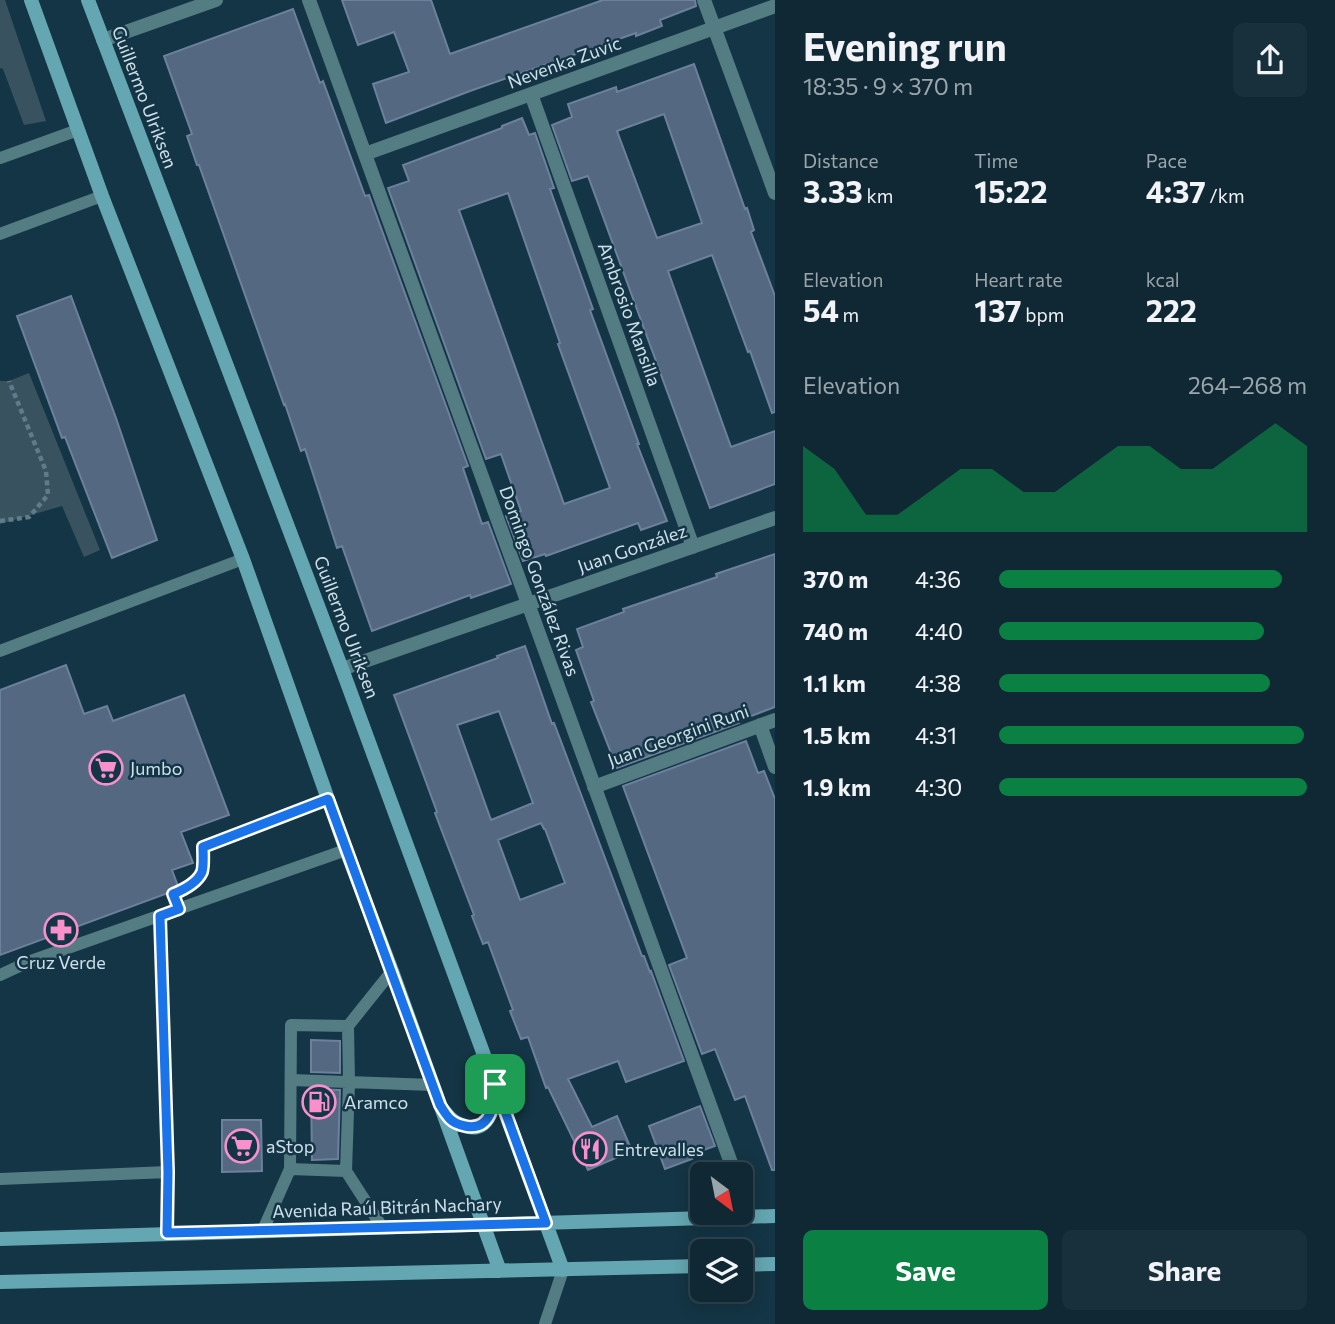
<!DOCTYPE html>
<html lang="en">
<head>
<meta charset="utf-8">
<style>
	body { margin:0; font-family:Commissioner,sans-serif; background:#18303c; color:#f1f3f6; height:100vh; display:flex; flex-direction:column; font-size:26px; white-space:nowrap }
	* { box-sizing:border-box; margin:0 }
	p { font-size:23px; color:#9ba6ac }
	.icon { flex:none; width:38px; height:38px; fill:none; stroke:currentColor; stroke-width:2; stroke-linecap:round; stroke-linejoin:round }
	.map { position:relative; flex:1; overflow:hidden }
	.panel { display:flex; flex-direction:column; background:#0f2834; width:560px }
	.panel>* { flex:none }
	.needle { width:46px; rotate:148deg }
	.fabs { position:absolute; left:690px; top:1162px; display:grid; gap:14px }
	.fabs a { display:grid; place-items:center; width:63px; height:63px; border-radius:10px; background:#0f2834; box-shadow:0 4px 18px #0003,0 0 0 2px #2f444f; font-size:35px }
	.pin { position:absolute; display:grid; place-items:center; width:60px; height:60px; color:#fff; margin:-30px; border-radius:14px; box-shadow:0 4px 10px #0006 }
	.round { display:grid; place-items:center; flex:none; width:74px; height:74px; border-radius:10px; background:#18303c }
	.head { display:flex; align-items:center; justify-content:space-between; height:119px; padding:0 28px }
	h1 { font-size:38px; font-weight:700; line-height:52px }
	.metrics { display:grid; grid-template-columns:repeat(3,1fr); gap:10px; height:119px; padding:7px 28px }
	.metrics div { display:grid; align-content:center }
	.metrics b { font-size:30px; font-weight:700 }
	.metrics small { font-size:19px; font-weight:400 }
	.metrics p { font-size:19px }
	.chart { height:196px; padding:14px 28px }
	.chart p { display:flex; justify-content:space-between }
	.chart svg { width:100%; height:126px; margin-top:7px; fill:#0b8043; opacity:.7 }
	.cta { display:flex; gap:14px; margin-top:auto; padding:14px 28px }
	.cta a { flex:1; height:80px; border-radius:10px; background:#0b8043; color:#fff; font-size:28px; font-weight:700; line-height:80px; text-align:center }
	.cta a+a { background:#18303c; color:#f1f3f6 }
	ul { padding:0 28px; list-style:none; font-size:23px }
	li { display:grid; grid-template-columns:112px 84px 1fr; align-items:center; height:52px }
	li i { height:18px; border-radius:9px; background:#0b8043 }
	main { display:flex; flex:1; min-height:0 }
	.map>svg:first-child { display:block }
	.green { fill:#385260 }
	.building { fill:#546882; stroke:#6c819c; stroke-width:2; fill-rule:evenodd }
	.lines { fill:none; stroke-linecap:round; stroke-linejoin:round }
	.path { stroke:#607b89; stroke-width:4.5; stroke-dasharray:5 3.5; stroke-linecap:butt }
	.lane { stroke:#547c83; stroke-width:12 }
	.street { stroke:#547c83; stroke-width:14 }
	.secondary { stroke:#64a6b1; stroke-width:14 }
	.route-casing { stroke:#fff; stroke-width:14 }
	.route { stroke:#1a73e8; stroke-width:9 }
	.labels { text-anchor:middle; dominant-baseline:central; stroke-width:5; stroke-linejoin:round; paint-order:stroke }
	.street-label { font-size:18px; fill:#cde0ea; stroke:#143545 }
	.poi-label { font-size:18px; fill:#cde0ea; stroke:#143545; text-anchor:start }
</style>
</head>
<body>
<main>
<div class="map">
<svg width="775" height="1324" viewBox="0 0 775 1324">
	<rect width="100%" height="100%" fill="#143545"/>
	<path class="green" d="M 0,0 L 5,0 L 46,121 L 24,125 L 3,69 L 0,68 Z
		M 29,373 L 100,550 L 84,557 L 62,506 L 0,524 L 0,381 L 9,381 Z"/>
	<path class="building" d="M 342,0 L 431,0 L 450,54 L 603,0 L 695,0 L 696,6 L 660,20 L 662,26 L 636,36 L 636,33 L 470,91 L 386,123 L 373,84 L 409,72 L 394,32 L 358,45 Z
		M 293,9 L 320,83 L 323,81 L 365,196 L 369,195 L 468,466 L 463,468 L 482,524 L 488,522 L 511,584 L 471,598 L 470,595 L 372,631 L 342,546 L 337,548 L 305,449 L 301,451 L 285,404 L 284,405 L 199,165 L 197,165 L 187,136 L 192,134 L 164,56 Z
		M 694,64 L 745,209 L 747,208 L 754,230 L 751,232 L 775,296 L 775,412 L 772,413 L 750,351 L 748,352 L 712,255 L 668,271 L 731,447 L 775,431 L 775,484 L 710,508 L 588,176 L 572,181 L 552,125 L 572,117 L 568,104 L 616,87 L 617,92 ZM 664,114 L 702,223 L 657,238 L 617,131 Z
		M 522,118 L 529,135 L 535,133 L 554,188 L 550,189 L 593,309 L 590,310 L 639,444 L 637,444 L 667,521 L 641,530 L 638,523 L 546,556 L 545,554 L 523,561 L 506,516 L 521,511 L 501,454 L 486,459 L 388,188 L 409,181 L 403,165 L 502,128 L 502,126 ZM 508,193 L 560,343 L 558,344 L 610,488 L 564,504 L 459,210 Z
		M 71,296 L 116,418 L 157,540 L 112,558 L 65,437 L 62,438 L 17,316 Z
		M 775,554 L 775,707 L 738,721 L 739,723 L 617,768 L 591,702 L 594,701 L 576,650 L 583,647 L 577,629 L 624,612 L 623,609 L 717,577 L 716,574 Z
		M 525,646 L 552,724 L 554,723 L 642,956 L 644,956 L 650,972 L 651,971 L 684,1061 L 626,1082 L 618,1061 L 568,1079 L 592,1127 L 617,1116 L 632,1151 L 588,1170 L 548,1087 L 546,1088 L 528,1037 L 521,1039 L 510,1011 L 513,1010 L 488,942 L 483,944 L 472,916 L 474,915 L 435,813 L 437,812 L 394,695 L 498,658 L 497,656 ZM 499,711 L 533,803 L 491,820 L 457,725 ZM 541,823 L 544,829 L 545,829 L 565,883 L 520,900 L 498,840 Z
		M 66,665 L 84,714 L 107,706 L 113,721 L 184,695 L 229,815 L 181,832 L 193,863 L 172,870 L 179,889 L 0,955 L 0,690 Z
		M 746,741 L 758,773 L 764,771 L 775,799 L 775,1170 L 772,1170 L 745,1096 L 735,1100 L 715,1049 L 702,1054 L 669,965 L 687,958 L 623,786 Z
		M 311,1040 L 340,1041 L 340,1073 L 311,1072 Z
		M 311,1089 L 340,1090 L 338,1159 L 312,1160 Z
		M 700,1106 L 715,1146 L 690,1155 L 692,1159 L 665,1169 L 649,1126 Z
		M 222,1120 L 261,1120 L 262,1171 L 222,1172 Z"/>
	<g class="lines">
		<path class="path" d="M 0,521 L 29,517 L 48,495 L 46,471 L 9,381
			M 192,883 L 202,870 L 203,847 L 311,805"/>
		<path class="lane" d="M 0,158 L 78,130
			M 0,234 L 102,196
			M 0,651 L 243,559
			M 160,916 L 168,1172 L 167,1233
			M 0,975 L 28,962 L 346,850
			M 291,1080 L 433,1085
			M 290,1169 L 346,1171
			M 0,1179 L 168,1172
			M 382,1227 L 346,1171 L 349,1082 L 348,1026 L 392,971
			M 263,1230 L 290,1169 L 291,1025 L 348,1026
			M 545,1324 L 563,1270"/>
		<path class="street" d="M 309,0 L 735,1174
			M 704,0 L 775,193
			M 103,40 L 216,0
			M 531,94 L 693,547
			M 365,154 L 775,6
			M 342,669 L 775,518
			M 760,725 L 775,767
			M 594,787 L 775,720
			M 740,1190 L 750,1216"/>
		<path class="secondary" d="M 31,0 L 102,196 L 243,559 L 346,850 L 392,971 L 500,1271
			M 88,0 L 342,669 L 563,1270
			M 445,1112 C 452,1121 457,1124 468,1127 C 490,1132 495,1104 495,1087
			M 0,1239 L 775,1216
			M 740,1265 L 775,1264
			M 0,1282 L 702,1266"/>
	</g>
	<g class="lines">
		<defs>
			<path id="route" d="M 328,799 L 440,1105 C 443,1110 446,1115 450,1119 C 454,1123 460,1125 465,1126 C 491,1132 495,1103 495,1084 L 546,1223 L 167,1233 L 168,1172 L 160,916 L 179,909 L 173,894 C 183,890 197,883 202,872 C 204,865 203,854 203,847 Z"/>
		</defs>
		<use href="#route" class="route-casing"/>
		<use href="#route" class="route"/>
	</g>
	<defs>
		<symbol id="supermarket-ring" viewBox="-11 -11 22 22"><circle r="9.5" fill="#143545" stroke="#f890cc" stroke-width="1.5"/><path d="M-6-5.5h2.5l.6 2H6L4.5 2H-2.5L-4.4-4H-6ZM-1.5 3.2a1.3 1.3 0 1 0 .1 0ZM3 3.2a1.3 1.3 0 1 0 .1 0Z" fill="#f890cc"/></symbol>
		<symbol id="pharmacy-ring" viewBox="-11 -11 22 22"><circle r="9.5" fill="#143545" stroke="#f890cc" stroke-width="1.5"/><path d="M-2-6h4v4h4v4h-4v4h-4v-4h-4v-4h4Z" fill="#f890cc"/></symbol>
		<symbol id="fuel-ring" viewBox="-11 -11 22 22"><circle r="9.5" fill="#143545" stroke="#f890cc" stroke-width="1.5"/><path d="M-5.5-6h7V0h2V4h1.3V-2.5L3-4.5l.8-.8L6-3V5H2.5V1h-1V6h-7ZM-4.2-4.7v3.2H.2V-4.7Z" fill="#f890cc"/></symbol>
		<symbol id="restaurant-ring" viewBox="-11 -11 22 22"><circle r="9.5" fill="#143545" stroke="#f890cc" stroke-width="1.5"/><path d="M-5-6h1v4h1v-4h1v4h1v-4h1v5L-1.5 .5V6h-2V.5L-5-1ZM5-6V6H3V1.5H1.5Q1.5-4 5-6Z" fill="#f890cc"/></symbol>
	</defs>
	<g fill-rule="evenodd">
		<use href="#supermarket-ring" x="87" y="749" width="38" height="38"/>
		<use href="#pharmacy-ring" x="42" y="911" width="38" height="38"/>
		<use href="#fuel-ring" x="300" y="1083" width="38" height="38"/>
		<use href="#supermarket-ring" x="223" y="1127" width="38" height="38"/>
		<use href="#restaurant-ring" x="571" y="1130" width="38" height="38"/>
	</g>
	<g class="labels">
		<g class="street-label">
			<text transform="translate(564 62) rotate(-20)">Nevenka Zuvic</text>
			<text transform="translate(145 97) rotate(69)">Guillermo Ulriksen</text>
			<text transform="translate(630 314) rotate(70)">Ambrosio Mansilla</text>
			<text transform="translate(632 548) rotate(-19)">Juan González</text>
			<text transform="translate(540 581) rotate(70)">Domingo González Rivas</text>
			<text transform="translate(347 627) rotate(69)">Guillermo Ulriksen</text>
			<text transform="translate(678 735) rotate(-20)">Juan Georgini Runi</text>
			<text transform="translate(387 1207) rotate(-2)">Avenida Raúl Bitrán Nachary</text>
		</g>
		<g class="poi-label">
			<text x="130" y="768">Jumbo</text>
			<text x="61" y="962" text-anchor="middle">Cruz Verde</text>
			<text x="344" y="1102">Aramco</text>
			<text x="266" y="1146">aStop</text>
			<text x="614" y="1149">Entrevalles</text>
		</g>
	</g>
</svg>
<div class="fabs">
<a><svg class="needle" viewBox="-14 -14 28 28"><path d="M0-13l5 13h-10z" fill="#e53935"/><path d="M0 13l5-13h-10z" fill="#9ba6ac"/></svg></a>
<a><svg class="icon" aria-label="layers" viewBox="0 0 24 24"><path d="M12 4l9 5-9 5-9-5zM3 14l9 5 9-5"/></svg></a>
</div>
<div class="pin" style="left:495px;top:1084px;background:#1e9e55"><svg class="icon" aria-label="arrive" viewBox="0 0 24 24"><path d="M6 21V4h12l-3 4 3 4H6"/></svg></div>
</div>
<section class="panel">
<div class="head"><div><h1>Evening run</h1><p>18:35 · 9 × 370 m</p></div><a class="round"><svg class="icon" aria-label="share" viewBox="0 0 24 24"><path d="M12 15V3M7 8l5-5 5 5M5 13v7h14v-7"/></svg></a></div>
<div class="metrics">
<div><p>Distance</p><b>3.33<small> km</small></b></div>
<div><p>Time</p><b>15:22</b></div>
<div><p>Pace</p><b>4:37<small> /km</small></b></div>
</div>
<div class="metrics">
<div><p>Elevation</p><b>54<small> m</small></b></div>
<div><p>Heart rate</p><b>137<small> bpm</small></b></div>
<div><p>kcal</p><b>222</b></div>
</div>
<div class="chart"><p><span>Elevation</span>264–268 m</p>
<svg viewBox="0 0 160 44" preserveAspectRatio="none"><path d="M0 44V14L10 22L20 38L30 38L40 30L50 22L60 22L70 30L80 30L90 22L100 14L110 14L120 22L130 22L140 14L150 6L160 14V44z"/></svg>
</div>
<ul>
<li><b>370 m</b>4:36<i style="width:92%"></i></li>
<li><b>740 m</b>4:40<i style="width:86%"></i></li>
<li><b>1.1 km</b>4:38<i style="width:88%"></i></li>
<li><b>1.5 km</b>4:31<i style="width:99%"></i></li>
<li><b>1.9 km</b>4:30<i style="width:100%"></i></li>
</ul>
<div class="cta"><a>Save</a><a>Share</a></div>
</section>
</main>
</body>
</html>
